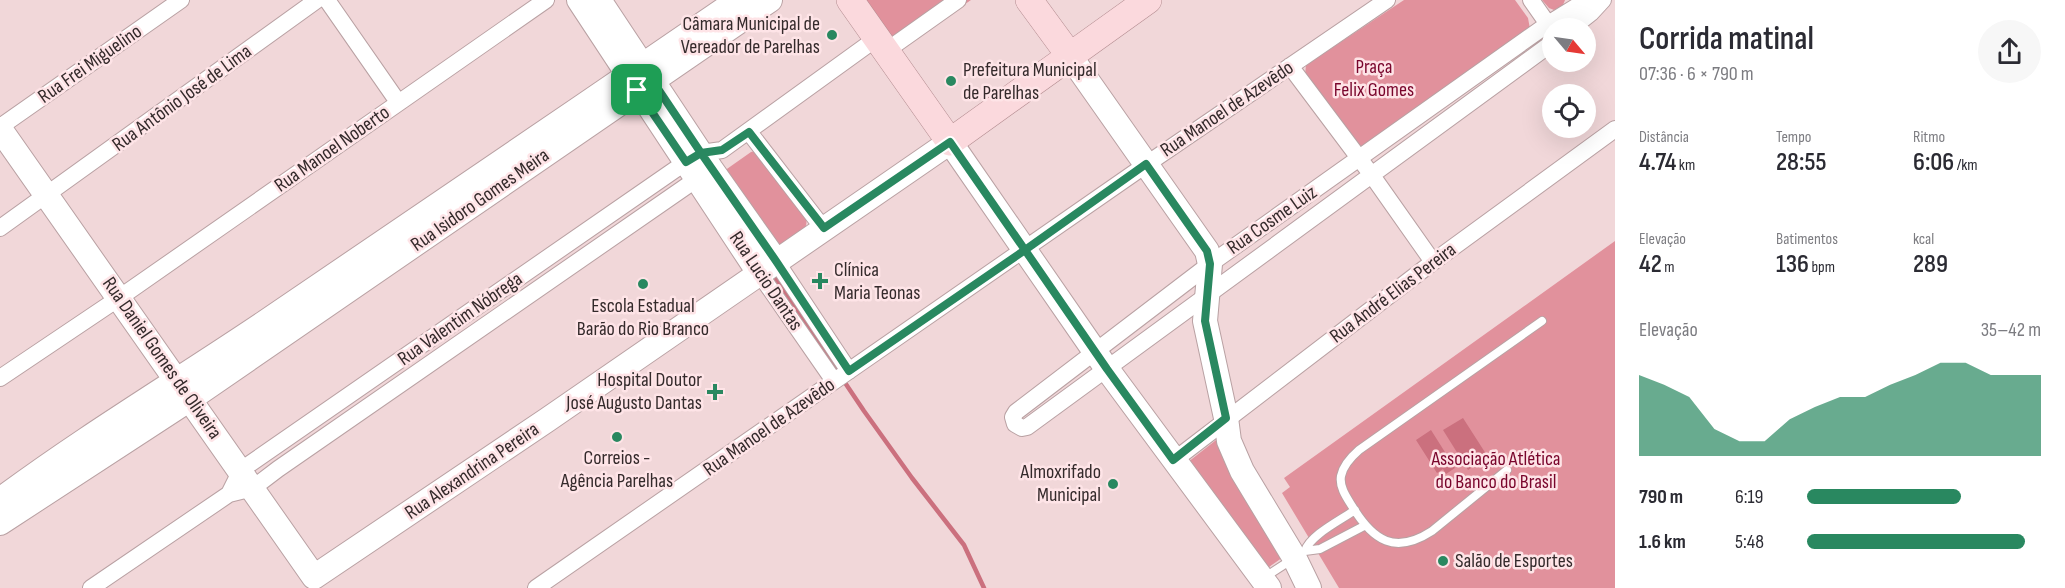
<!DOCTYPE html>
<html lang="pt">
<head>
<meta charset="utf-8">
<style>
	body { margin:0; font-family:"Sofia Sans Condensed",sans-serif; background:#f7f7f7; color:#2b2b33; height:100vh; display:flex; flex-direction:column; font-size:22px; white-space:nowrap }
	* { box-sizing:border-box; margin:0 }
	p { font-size:20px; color:#7c7c81 }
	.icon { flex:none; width:33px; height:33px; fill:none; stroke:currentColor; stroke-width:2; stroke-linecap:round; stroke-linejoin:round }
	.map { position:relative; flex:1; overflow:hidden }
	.sheet { display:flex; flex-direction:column; background:#fff; width:450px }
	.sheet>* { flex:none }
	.needle { width:39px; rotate:119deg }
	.fabs { position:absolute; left:1542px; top:18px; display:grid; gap:12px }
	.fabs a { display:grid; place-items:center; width:54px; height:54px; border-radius:50%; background:#fff; box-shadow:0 6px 24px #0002; font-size:30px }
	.pin { position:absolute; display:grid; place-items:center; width:51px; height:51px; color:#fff; margin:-26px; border-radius:12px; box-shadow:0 3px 9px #0006 }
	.round { display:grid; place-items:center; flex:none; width:63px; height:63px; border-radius:32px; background:#f7f7f7 }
	.summary { display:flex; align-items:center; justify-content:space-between; height:102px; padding:0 24px }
	h1 { font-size:33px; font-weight:600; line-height:45px }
	.metrics { display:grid; grid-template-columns:repeat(3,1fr); gap:9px; height:102px; padding:6px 24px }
	.metrics div { display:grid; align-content:center }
	.metrics b { font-size:26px; font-weight:600 }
	.metrics small { font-size:16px; font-weight:400 }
	.metrics p { font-size:16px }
	.chart { height:168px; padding:12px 24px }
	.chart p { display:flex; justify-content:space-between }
	.chart svg { width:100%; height:108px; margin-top:6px; fill:#298860; opacity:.7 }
	ul { padding:0 24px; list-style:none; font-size:20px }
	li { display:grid; grid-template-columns:96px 72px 1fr; align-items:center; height:45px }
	li i { height:15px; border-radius:8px; background:#298860 }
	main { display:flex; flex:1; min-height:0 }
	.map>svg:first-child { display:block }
	.green { fill:#e1919c }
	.water { fill:#cb707e }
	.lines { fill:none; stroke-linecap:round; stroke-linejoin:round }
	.stream { stroke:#cb707e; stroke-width:4.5 }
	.lane-casing { stroke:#b9a1a3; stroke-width:10 }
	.street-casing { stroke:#b9a1a3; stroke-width:18 }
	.secondary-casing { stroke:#b9a1a3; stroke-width:26 }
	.primary-casing { stroke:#b38c90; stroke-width:28 }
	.lane { stroke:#fff; stroke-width:8 }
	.street { stroke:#fff; stroke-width:16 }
	.secondary { stroke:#fff; stroke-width:24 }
	.primary { stroke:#fbd9dd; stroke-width:27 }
	.route-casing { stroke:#fff; stroke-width:12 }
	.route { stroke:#298860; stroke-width:8 }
	.poi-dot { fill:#298860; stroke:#fee4e7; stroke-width:2 }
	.labels { text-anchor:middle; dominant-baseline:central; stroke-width:5; stroke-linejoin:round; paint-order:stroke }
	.poi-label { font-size:20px; fill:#342a2b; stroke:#fee4e7; text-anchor:end }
	.street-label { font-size:20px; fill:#342a2b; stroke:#fee4e7 }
	.park-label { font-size:20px; fill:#79052c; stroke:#fee4e7 }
</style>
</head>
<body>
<main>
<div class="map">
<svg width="1615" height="588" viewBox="0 0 1615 588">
	<rect width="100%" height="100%" fill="#f1d7d9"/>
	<path class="green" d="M 862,0 L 971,0 L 892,54 Z
		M 1404,0 L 1515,0 L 1528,18 L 1530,29 L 1359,149 L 1305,75 L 1306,65 Z
		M 1542,0 L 1565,0 L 1563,5 L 1554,10 L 1549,8 Z
		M 755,151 L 806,218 C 810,234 789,240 778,247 L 724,171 L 751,152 Z
		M 1615,241 L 1615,588 L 1339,588 L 1282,493 L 1290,487 L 1284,478 Z
		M 1225,433 L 1289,553 L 1262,572 L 1183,466 Z"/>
	<path class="water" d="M 1463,418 L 1488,457 L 1468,470 L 1443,430 Z
		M 1431,430 L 1455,468 L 1446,474 L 1443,469 L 1437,473 L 1416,440 Z"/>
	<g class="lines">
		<path class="stream" d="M 772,274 L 864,411 L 912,478 L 964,545 L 984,588"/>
		<defs>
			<path id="lane" d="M 1507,470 L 1432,531 C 1395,555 1373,541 1352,506 C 1347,498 1339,487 1341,476 C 1343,465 1351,457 1359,450 L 1542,321
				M 1305,551 C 1310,535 1341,520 1355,510
				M 1265,577 L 1305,551 L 1320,549 L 1364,526"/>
			<path id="street" d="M 327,0 L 398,102
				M 1531,0 L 1552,30
				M 1572,28 L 1591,13 L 1603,0
				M 1552,43 L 1027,427 L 1022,428 L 1015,424 L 1013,417 L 1016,412 L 1210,264 L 1548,24 L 1587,0
				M 886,51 L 958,0
				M 1290,66 L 1371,174 L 1433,262
				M 0,127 L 181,0
				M 749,132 L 823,228
				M 0,228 L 317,0
				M 776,261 L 849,371
				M 759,273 L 834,381
				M 0,378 L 119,298 L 546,0
				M 1173,461 L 1433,262 L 1615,129
				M 229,494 L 241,470 L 686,162 L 701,153 L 722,150 L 877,38
				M 91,588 L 229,494 L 253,488 L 278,469 L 704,174
				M 536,588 L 1147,164 L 1387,0"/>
			<path id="secondary" d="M 579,0 L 759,273
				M 599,0 L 711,169 L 776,261
				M 1070,56 L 1207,251 L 1210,264 L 1205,321 L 1226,418 L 1229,441 L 1242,471 L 1294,557 L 1309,588
				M 0,129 L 314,577 L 547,420 L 950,142 L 1107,369 L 1269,588
				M 0,500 C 86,436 178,381 267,321 C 425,215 581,107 738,0
				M 0,523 L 190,399 L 770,0"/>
			<path id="primary" d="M 850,0 L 950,142 L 1148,0
				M 1029,0 L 1070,56"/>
		</defs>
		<use href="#lane" class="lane-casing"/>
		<use href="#street" class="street-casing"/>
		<use href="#secondary" class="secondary-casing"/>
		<use href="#primary" class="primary-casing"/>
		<use href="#lane" class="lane"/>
		<use href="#street" class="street"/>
		<use href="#secondary" class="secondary"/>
		<use href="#primary" class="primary"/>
	</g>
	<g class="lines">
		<defs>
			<path id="route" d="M 637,90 L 686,162 L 701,153 L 776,261 L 849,371 L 1025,250 L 1107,369 L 1173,460 L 1226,418 L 1205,321 L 1210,264 L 1207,251 L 1146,164 L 1025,250 L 950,142 L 824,228 L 749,132 L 722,150 L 701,153 L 652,80 L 637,90"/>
		</defs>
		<use href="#route" class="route-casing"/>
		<use href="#route" class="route"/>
	</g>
	<g class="poi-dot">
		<circle cx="832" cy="35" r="6"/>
		<circle cx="951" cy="81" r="6"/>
		<path d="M817 272h6v6h6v6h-6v6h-6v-6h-6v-6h6z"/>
		<circle cx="643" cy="284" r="6"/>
		<path d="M712 383h6v6h6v6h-6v6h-6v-6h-6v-6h6z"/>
		<circle cx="617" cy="437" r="6"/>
		<circle cx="1113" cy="484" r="6"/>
		<circle cx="1443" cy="561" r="6"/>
	</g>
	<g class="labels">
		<g class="poi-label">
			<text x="820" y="24">Câmara Municipal de<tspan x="820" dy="23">Vereador de Parelhas</tspan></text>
			<text x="963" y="70" text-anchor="start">Prefeitura Municipal<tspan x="963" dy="23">de Parelhas</tspan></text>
			<text x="834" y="270" text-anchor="start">Clínica<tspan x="834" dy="23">Maria Teonas</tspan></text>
			<text x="643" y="306" text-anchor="middle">Escola Estadual<tspan x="643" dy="23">Barão do Rio Branco</tspan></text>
			<text x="702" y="380">Hospital Doutor<tspan x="702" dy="23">José Augusto Dantas</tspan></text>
			<text x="617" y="458" text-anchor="middle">Correios -<tspan x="617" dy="23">Agência Parelhas</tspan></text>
			<text x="1101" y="472">Almoxrifado<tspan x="1101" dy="23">Municipal</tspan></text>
			<text x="1455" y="561" text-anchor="start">Salão de Esportes</text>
		</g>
		<g class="street-label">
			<text transform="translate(90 64) rotate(-35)">Rua Frei Miguelino</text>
			<text transform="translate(182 98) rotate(-36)">Rua Antônio José de Lima</text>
			<text transform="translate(1227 109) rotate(-34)">Rua Manoel de Azevêdo</text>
			<text transform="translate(332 149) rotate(-35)">Rua Manoel Noberto</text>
			<text transform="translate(480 200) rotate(-35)">Rua Isidoro Gomes Meira</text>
			<text transform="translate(1272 220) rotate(-35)">Rua Cosme Luiz</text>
			<text transform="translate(766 281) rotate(56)">Rua Lucio Dantas</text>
			<text transform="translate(1393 293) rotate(-37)">Rua André Elias Pereira</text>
			<text transform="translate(460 319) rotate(-35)">Rua Valentim Nóbrega</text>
			<text transform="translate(162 358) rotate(55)">Rua Daniel Gomes de Oliveira</text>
			<text transform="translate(769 427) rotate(-35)">Rua Manoel de Azevêdo</text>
			<text transform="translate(472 471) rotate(-34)">Rua Alexandrina Pereira</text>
		</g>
		<g class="park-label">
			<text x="1374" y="67">Praça<tspan x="1374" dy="23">Felix Gomes</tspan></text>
			<text x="1496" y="459">Associação Atlética<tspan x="1496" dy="23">do Banco do Brasil</tspan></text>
		</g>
	</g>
</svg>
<div class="fabs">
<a><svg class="needle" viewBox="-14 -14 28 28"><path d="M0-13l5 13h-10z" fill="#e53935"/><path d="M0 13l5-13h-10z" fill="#7c7c81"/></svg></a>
<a><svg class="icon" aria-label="locate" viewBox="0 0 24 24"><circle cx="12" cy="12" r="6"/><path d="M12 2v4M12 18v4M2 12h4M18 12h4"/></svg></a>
</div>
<div class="pin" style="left:637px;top:90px;background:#1e9e55"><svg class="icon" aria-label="arrive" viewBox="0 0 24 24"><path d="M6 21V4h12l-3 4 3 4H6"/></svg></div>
</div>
<section class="sheet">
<div class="summary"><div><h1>Corrida matinal</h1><p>07:36 · 6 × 790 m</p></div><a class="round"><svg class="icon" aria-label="share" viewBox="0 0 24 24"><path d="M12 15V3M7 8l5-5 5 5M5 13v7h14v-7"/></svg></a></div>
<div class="metrics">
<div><p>Distância</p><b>4.74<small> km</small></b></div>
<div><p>Tempo</p><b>28:55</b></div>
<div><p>Ritmo</p><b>6:06<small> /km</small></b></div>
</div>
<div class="metrics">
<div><p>Elevação</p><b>42<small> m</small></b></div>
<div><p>Batimentos</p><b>136<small> bpm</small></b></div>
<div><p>kcal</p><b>289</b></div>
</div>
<div class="chart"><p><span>Elevação</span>35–42 m</p>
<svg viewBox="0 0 160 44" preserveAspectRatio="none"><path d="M0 44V11L10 15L20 20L30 33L40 38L50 38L60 29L70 24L80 20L90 20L100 15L110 11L120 6L130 6L140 11L150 11L160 11V44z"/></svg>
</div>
<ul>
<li><b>790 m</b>6:19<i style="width:66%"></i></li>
<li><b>1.6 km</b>5:48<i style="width:93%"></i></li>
</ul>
</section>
</main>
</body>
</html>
